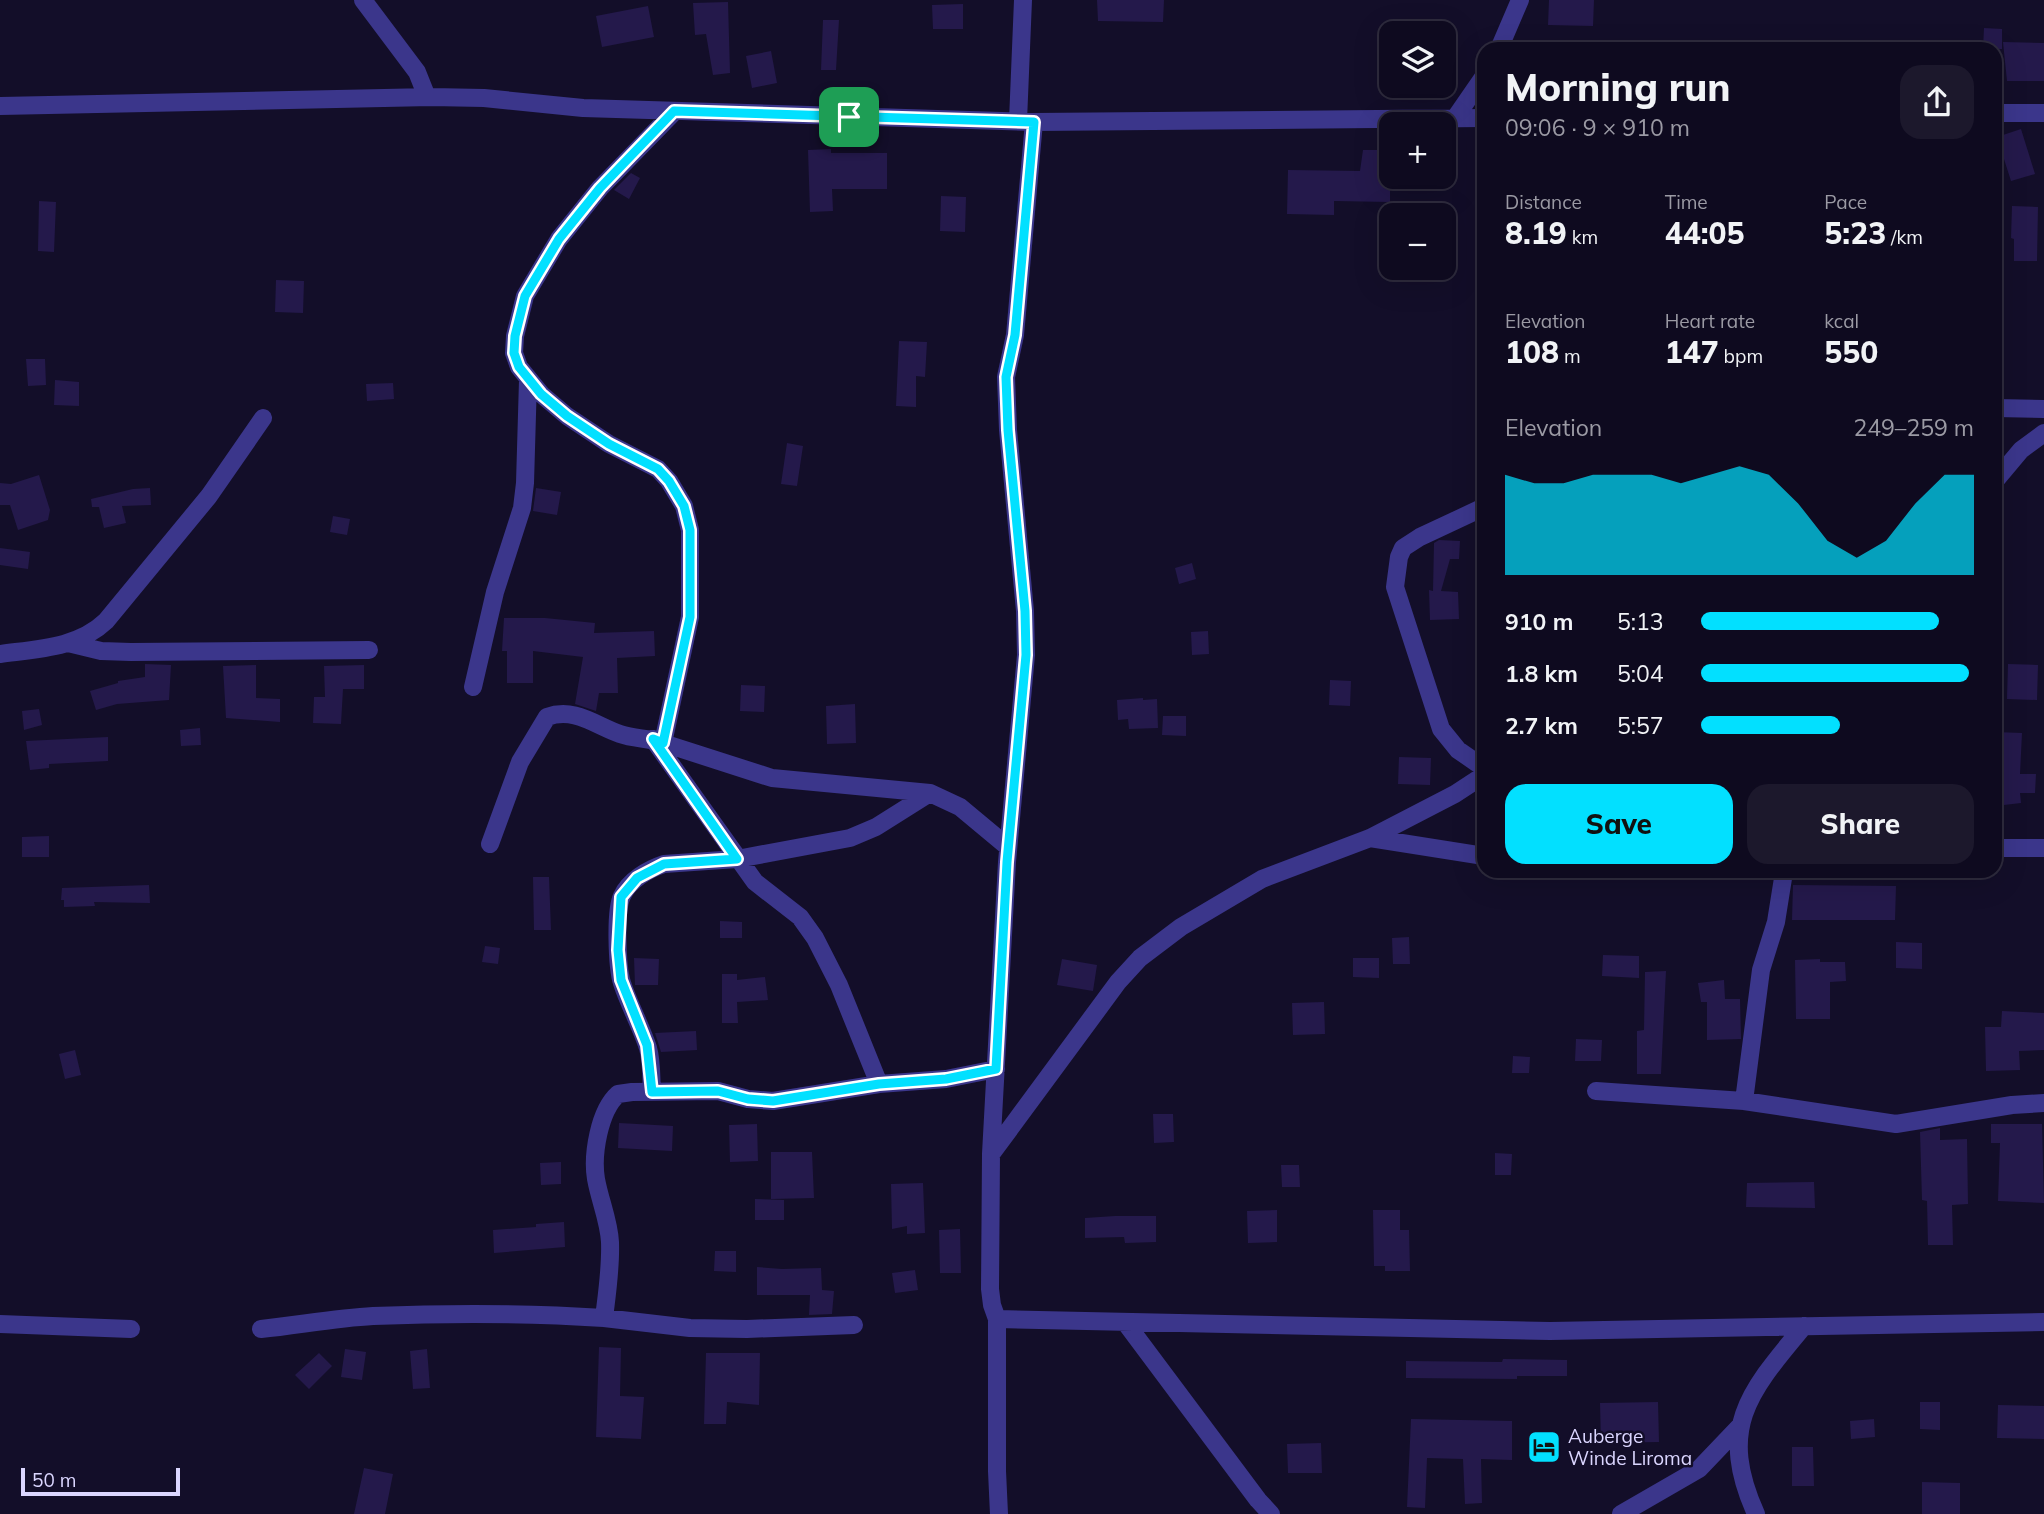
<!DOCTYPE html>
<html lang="en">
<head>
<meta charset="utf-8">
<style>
	body { margin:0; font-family:Mulish,sans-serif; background:#1c182c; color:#f1f3f6; height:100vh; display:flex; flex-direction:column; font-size:26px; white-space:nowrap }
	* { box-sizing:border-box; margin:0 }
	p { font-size:23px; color:#9b9aa4 }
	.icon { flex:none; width:38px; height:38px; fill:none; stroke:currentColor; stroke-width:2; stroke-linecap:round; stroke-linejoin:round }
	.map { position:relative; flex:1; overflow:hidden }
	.drawer { position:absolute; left:1477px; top:42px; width:525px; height:836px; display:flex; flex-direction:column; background:#0e0a1f; border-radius:21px; box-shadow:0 7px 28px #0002,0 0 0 2px #2e2b3d }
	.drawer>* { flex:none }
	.controls { position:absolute; left:1379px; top:21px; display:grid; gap:14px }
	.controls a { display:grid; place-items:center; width:77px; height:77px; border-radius:14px; background:#0e0a1f; box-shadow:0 7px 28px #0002,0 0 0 2px #2e2b3d; font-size:35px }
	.scale { position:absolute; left:21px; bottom:18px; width:159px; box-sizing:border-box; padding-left:7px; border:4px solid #dbd6ff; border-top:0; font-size:19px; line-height:24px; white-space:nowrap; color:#dbd6ff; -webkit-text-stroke:5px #130e29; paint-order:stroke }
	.pin { position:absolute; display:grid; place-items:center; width:60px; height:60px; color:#fff; margin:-30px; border-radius:14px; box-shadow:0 4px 10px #0006 }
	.round { display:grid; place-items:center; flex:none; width:74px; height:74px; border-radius:21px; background:#1c182c }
	.overview { display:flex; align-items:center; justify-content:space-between; height:119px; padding:0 28px }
	h1 { font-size:38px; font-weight:800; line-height:52px }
	.stats { display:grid; grid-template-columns:repeat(3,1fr); gap:10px; height:119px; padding:7px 28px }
	.stats div { display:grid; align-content:center }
	.stats b { font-size:30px; font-weight:800 }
	.stats small { font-size:19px; font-weight:400 }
	.stats p { font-size:19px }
	.chart { height:196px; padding:14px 28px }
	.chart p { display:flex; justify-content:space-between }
	.chart svg { width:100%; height:126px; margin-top:7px; fill:#02e0ff; opacity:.7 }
	.primary-button { display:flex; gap:14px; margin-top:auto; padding:14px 28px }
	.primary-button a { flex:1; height:80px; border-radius:21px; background:#02e0ff; color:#111; font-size:28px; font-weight:800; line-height:80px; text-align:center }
	.primary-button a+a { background:#1c182c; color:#f1f3f6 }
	ul { padding:0 28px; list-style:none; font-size:23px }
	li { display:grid; grid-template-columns:112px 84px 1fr; align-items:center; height:52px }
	li i { height:18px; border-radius:9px; background:#02e0ff }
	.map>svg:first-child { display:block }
	.building { fill:#24194b }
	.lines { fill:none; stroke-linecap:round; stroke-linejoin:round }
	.street { stroke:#3b368b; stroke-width:18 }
	.route-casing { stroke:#fff; stroke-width:14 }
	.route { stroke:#02e0ff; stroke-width:9 }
	.labels { text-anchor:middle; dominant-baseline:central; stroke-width:5; stroke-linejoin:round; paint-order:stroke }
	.poi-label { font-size:19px; fill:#dbd6ff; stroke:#130e29; text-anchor:start }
</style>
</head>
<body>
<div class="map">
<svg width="2044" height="1514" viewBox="0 0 2044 1514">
	<rect width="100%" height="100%" fill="#130e29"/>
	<path class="building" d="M 1097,0 L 1164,0 L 1163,22 L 1098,21 Z
		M 1549,0 L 1594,0 L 1593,26 L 1548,25 Z
		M 728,2 L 730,73 L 713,75 L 706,34 L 695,35 L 693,3 Z
		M 963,4 L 963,29 L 933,29 L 932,5 Z
		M 648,6 L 654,37 L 602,47 L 596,16 Z
		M 823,20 L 839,20 L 836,70 L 821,70 Z
		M 1984,28 L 2002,29 L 2002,49 L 1983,49 Z
		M 2003,42 L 2044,43 L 2044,81 L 2007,81 Z
		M 771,51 L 777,83 L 752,88 L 746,56 Z
		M 2021,129 L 2035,174 L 2011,181 L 1997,137 Z
		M 831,149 L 831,153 L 887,153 L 887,189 L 832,189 L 833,211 L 810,212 L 808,150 Z
		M 1363,150 L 1390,150 L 1390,202 L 1334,201 L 1334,215 L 1287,214 L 1288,170 L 1360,171 Z
		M 631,173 L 640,178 L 629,199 L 614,190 Z
		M 941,196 L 966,197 L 965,232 L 940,231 Z
		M 39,201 L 56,202 L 54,252 L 38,251 Z
		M 2012,206 L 2038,207 L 2037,261 L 2014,261 L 2014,239 L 2011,238 Z
		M 276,280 L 304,281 L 303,313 L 275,312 Z
		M 899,341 L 927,342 L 925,377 L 916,376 L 916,407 L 896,406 Z
		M 26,359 L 45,359 L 46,385 L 28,386 Z
		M 55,380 L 79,382 L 79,406 L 54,405 Z
		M 393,383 L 394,399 L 367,401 L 366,384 Z
		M 787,443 L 803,446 L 797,486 L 781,484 Z
		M 39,475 L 50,510 L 48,520 L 18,530 L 10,505 L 0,505 L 0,483 L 11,484 Z
		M 150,488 L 151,505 L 122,506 L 126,523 L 104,528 L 99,507 L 92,507 L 91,499 L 133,489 Z
		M 536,488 L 561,492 L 557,515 L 533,511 Z
		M 333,516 L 350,519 L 347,535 L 330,532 Z
		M 1439,540 L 1460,541 L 1459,559 L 1450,559 L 1441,591 L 1458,592 L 1459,619 L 1430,620 L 1429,590 L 1433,591 L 1434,543 Z
		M 0,548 L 30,552 L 28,569 L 0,565 Z
		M 1192,563 L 1196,579 L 1179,584 L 1175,568 Z
		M 504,618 L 545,618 L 595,623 L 594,633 L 654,631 L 655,656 L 617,658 L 618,693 L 599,693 L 596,711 L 575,704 L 583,657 L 533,651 L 533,683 L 507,683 L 507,651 L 502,651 Z
		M 1208,631 L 1209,654 L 1192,655 L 1191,632 Z
		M 145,664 L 171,665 L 169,700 L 117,704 L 96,710 L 90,691 L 118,683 L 118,681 L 145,677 Z
		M 2008,664 L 2038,665 L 2037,700 L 2007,699 Z
		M 256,665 L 256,698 L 280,699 L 280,722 L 226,718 L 223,666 Z
		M 364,665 L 364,689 L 343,689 L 341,724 L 313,723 L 314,697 L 325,697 L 324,666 Z
		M 1330,680 L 1351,681 L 1350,706 L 1329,705 Z
		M 741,685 L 765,686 L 764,712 L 740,711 Z
		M 1143,698 L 1143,700 L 1157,699 L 1158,728 L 1129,729 L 1128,719 L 1118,720 L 1117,700 Z
		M 855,704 L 856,743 L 827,744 L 826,706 Z
		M 39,709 L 42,725 L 24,730 L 22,711 Z
		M 1163,716 L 1186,716 L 1186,736 L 1162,735 Z
		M 200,728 L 201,745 L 181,746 L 180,730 Z
		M 1995,732 L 2022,733 L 2020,774 L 2036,774 L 2035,793 L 2020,793 L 2021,803 L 2004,805 L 1999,762 L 1995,762 Z
		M 108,737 L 108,761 L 49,764 L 49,768 L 30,770 L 26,741 Z
		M 1399,757 L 1431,758 L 1430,785 L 1398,784 Z
		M 49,836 L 49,857 L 22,857 L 22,837 Z
		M 533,877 L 549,877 L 551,930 L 534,930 Z
		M 149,885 L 150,903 L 94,902 L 95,906 L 64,907 L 64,900 L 61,900 L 62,888 Z
		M 1793,885 L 1896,886 L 1895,920 L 1792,920 Z
		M 720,921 L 742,922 L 742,938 L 720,938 Z
		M 1409,937 L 1410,964 L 1393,964 L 1392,938 Z
		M 1896,942 L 1922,943 L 1922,969 L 1896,968 Z
		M 485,946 L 500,948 L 498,964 L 482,962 Z
		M 1603,955 L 1639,956 L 1639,978 L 1602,976 Z
		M 634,958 L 659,959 L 658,985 L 635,985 Z
		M 1353,958 L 1379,958 L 1379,978 L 1353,977 Z
		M 1062,959 L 1097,965 L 1093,991 L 1057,985 Z
		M 1820,959 L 1820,962 L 1845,962 L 1846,981 L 1830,982 L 1830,1019 L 1796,1019 L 1795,960 Z
		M 1666,971 L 1661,1074 L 1637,1074 L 1637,1031 L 1644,1030 L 1645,972 Z
		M 722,974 L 737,974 L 737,980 L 765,977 L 768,1000 L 737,1002 L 738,1023 L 722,1023 Z
		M 1724,980 L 1725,999 L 1740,999 L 1741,1039 L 1707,1040 L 1707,1002 L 1701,1002 L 1698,983 Z
		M 1324,1002 L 1325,1034 L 1293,1035 L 1292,1003 Z
		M 2002,1011 L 2044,1013 L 2044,1050 L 2019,1051 L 2020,1070 L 1986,1071 L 1985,1027 L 2001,1027 Z
		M 696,1031 L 697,1050 L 661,1052 L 655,1033 Z
		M 1576,1039 L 1602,1040 L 1601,1061 L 1575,1061 Z
		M 75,1050 L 81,1075 L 65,1079 L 59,1054 Z
		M 1513,1056 L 1530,1057 L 1529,1073 L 1512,1073 Z
		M 1153,1114 L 1173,1114 L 1174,1142 L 1154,1143 Z
		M 619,1123 L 673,1126 L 672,1151 L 618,1148 Z
		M 757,1124 L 758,1161 L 730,1162 L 729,1125 Z
		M 1991,1124 L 2042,1124 L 2044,1203 L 1998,1201 L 2000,1143 L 1991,1143 Z
		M 1940,1128 L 1940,1140 L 1967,1139 L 1968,1204 L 1952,1205 L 1953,1245 L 1928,1245 L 1927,1201 L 1922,1200 L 1920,1132 Z
		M 771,1152 L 812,1152 L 814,1198 L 771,1199 Z
		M 1495,1153 L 1512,1154 L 1511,1175 L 1495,1175 Z
		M 561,1162 L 561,1184 L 541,1185 L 540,1163 Z
		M 1281,1165 L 1299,1165 L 1300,1187 L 1282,1187 Z
		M 1814,1182 L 1815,1208 L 1746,1207 L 1747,1183 Z
		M 923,1183 L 925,1233 L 907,1234 L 907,1226 L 892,1229 L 891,1184 Z
		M 755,1199 L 784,1200 L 784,1220 L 755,1220 Z
		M 1277,1210 L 1277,1242 L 1248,1243 L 1247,1211 Z
		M 1373,1210 L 1400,1210 L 1400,1230 L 1409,1230 L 1410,1271 L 1385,1271 L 1385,1266 L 1374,1266 Z
		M 1115,1216 L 1156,1216 L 1156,1242 L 1125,1243 L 1124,1237 L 1085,1238 L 1085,1218 Z
		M 564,1222 L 565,1247 L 494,1253 L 493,1230 L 536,1227 L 536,1224 Z
		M 960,1229 L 961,1273 L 940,1273 L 939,1230 Z
		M 715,1251 L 736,1251 L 736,1272 L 714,1271 Z
		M 757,1267 L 782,1269 L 821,1268 L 822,1290 L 834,1291 L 832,1314 L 809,1315 L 810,1295 L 757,1295 Z
		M 915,1270 L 918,1290 L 895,1293 L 892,1273 Z
		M 599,1347 L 621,1348 L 620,1396 L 644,1397 L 641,1439 L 596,1437 Z
		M 345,1349 L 366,1352 L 362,1380 L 341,1377 Z
		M 427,1349 L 430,1388 L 413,1389 L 410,1351 Z
		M 319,1353 L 332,1366 L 309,1389 L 295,1375 Z
		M 706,1353 L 760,1353 L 759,1405 L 727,1402 L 726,1424 L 704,1424 Z
		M 1503,1359 L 1567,1360 L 1567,1376 L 1517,1376 L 1517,1379 L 1406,1378 L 1406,1361 L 1502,1362 Z
		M 1658,1402 L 1659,1442 L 1601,1443 L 1600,1403 Z
		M 1920,1402 L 1940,1402 L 1940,1430 L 1920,1429 Z
		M 1998,1405 L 2044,1406 L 2044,1439 L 1997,1438 Z
		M 1411,1419 L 1512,1421 L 1512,1460 L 1481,1459 L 1482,1503 L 1465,1504 L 1463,1459 L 1427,1458 L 1425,1508 L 1407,1507 Z
		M 1874,1419 L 1875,1437 L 1851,1439 L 1850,1421 Z
		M 1321,1443 L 1322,1473 L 1288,1473 L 1287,1444 Z
		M 1792,1447 L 1813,1447 L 1814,1486 L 1792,1486 Z
		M 364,1468 L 393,1474 L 385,1514 L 354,1514 Z
		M 1922,1482 L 1960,1483 L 1960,1514 L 1922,1514 Z"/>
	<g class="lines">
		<path class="street" d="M 363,0 L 417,72 L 427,97
			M 1499,49 L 1520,0
			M 0,106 L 431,97 L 484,98 L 583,108 L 1034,122 L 1484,118
			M 675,111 L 600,188 L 559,239 L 525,296 L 515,336 L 514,353 L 519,367 L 541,394 L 567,416 L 609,444 L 658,469 L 669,481 L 684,506 L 690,530 L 690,617 L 663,743 L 772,778 L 930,793 L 960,807 L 1008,847
			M 1995,113 L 2044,113
			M 1455,118 L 1484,76
			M 1018,121 L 1023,0
			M 1995,408 L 2044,409
			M 1995,481 L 2021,450 L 2044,433
			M 1484,507 L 1420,537 L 1403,548 L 1399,557 L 1395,587 L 1441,729 L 1458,750 L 1484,768
			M 68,643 L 101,651 L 131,652 L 369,650
			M 0,654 C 37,649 78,648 106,621 L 209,496 L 263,418
			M 473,687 L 495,592 L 522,508 L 525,483 L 528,380
			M 653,739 L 755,882 L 800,917 L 815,938 L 839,985 L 879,1084 L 946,1079 L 996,1069
			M 1370,838 L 1484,856
			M 490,844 L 520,762 L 547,717 C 574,707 595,725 620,734 C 634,739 649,738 663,743
			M 1995,848 L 2044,848
			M 1596,1091 L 1744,1101 L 1896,1124 L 2012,1105 L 2044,1103
			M 652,1092 C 651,1078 652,1062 648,1048 C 641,1026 629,1005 622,983 C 617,967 615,910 622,896 C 629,880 649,869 664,864 L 737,859 L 850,838 L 876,827 L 930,793
			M 1744,1101 L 1761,970 L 1776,922 L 1784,872
			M 992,1153 L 1118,982 L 1140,958 L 1181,927 L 1262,879 L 1370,838 L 1455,794 L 1484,775
			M 997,1319 L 1550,1331 L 2044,1322
			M 1125,1322 L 1258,1500 L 1271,1514
			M 0,1324 L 131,1329
			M 854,1325 L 747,1329 L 690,1328 L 604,1318 C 607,1293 611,1268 610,1242 C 609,1221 600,1201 596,1179 C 592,1155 599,1111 618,1094 L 632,1092 L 718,1091 L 748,1099 L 773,1101 L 879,1084
			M 261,1329 C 299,1325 336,1318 373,1316 C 450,1313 527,1313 604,1318
			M 999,1514 L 997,1471 L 997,1319 L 992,1305 L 990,1289 L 991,1154 L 1007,862 L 1026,655 L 1025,611 L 1008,430 L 1006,377 L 1015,335 L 1034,122
			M 1621,1514 L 1699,1469 L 1741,1425
			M 1756,1514 C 1717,1427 1749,1392 1804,1326"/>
	</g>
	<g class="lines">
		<defs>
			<path id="route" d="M 674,111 L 1034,122 L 1015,335 L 1006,377 L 1008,430 L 1025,611 L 1026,655 L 1007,862 L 996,1069 L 946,1079 L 879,1084 L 773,1101 L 748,1099 L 718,1091 L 652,1092 L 647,1045 L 621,980 L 618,950 L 621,897 L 637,878 L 664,864 L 737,859 L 653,739 L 663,743 L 690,617 L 690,530 L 684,506 L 669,481 L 658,469 L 609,444 L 567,416 L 541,394 L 519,367 L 514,353 L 515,336 L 525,296 L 559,239 L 600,188 Z"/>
		</defs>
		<use href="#route" class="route-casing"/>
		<use href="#route" class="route"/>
	</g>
	<defs>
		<symbol id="hotel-square" viewBox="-11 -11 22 22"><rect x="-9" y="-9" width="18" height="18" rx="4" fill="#02e0ff" stroke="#130e29"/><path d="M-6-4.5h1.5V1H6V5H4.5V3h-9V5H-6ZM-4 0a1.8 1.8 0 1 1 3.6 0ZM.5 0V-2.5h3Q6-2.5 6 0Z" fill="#111"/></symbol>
	</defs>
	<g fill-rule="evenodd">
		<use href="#hotel-square" x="1525" y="1428" width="38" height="38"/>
	</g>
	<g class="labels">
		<g class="poi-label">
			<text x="1568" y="1436">Auberge<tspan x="1568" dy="22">Winde Liroma</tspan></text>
		</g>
	</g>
</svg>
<div class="controls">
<a><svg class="icon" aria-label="layers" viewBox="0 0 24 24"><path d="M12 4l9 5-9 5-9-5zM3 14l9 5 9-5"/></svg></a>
<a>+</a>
<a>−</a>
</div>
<div class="scale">50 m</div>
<div class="pin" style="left:849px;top:117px;background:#1e9e55"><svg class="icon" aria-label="arrive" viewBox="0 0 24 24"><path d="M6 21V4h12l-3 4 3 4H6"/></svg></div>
<section class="drawer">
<div class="overview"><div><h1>Morning run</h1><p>09:06 · 9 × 910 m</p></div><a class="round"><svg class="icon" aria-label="share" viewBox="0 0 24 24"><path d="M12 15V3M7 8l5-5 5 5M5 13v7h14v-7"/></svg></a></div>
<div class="stats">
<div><p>Distance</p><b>8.19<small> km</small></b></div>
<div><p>Time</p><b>44:05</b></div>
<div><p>Pace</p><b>5:23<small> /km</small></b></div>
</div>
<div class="stats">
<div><p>Elevation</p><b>108<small> m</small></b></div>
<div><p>Heart rate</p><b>147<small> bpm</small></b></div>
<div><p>kcal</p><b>550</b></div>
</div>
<div class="chart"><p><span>Elevation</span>249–259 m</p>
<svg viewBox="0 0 160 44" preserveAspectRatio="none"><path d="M0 44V9L10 12L20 12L30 9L40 9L50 9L60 12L70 9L80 6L90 9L100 19L110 32L120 38L130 32L140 19L150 9L160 9V44z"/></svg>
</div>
<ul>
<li><b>910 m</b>5:13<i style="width:87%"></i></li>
<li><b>1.8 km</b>5:04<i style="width:98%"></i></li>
<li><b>2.7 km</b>5:57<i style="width:51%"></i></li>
</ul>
<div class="primary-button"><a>Save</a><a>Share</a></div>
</section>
</div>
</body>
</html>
